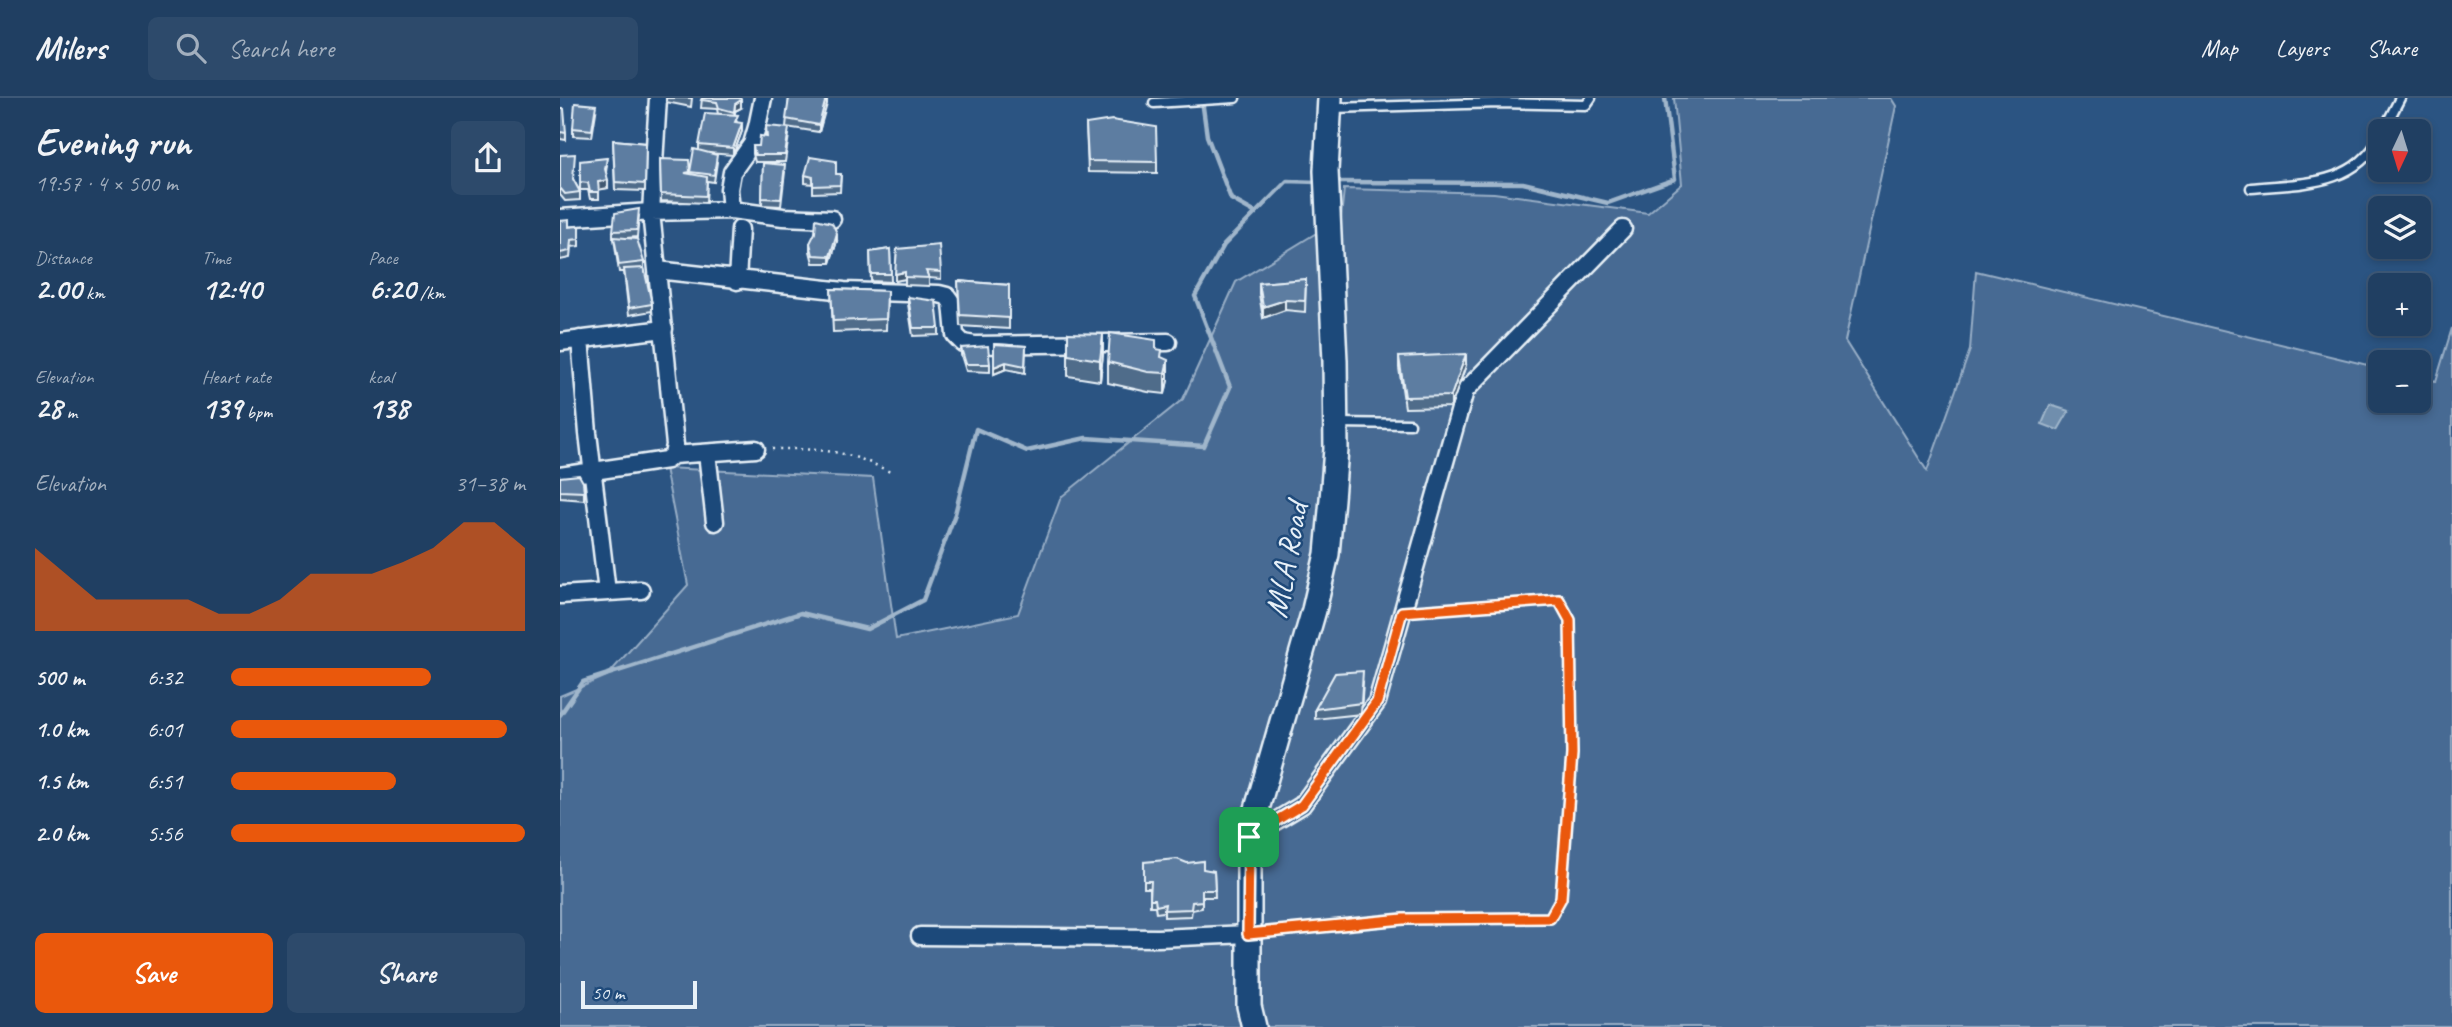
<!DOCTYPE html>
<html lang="en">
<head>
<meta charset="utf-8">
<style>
	body { margin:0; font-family:Caveat,sans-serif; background:#2d4a6b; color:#f1f3f6; height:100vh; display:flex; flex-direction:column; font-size:26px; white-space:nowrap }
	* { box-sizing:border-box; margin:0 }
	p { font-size:23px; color:#a2afbe }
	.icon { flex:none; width:38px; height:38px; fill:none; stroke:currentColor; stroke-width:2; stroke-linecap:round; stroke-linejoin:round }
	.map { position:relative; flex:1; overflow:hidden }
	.details { display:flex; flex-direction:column; background:#203f62; width:560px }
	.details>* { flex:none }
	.needle { width:46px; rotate:184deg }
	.tools { position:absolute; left:1808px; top:21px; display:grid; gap:14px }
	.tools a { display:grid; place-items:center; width:63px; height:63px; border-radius:10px; background:#203f62; box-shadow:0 4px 10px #0003,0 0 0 2px #3d5877; font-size:35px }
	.scale { position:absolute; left:21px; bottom:18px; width:116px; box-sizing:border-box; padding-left:7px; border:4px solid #e8f1f8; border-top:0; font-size:19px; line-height:24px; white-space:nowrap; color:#e8f1f8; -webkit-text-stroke:5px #1f4a7a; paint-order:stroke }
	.pin { position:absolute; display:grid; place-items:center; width:60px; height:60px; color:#fff; margin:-30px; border-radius:14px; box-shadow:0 4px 10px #0006 }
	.round { display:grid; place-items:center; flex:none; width:74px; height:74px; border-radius:10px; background:#2d4a6b }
	.headline { display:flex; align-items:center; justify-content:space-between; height:119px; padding:0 35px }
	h1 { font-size:38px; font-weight:800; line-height:52px }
	.stats { display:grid; grid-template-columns:repeat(3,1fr); gap:10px; height:119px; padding:7px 35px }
	.stats div { display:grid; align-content:center }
	.stats b { font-size:30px; font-weight:800 }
	.stats small { font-size:19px; font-weight:400 }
	.stats p { font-size:19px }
	.chart { height:196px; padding:14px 35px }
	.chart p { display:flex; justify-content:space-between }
	.chart svg { width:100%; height:126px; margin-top:7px; fill:#ea580c; opacity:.7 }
	.primary-button { display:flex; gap:14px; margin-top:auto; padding:14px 35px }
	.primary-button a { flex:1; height:80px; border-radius:10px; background:#ea580c; color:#fff; font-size:28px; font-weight:800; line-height:80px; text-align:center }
	.primary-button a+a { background:#2d4a6b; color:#f1f3f6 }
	ul { padding:0 35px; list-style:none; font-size:23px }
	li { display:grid; grid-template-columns:112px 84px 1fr; align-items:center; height:52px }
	li i { height:18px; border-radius:9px; background:#ea580c }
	header { display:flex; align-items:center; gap:42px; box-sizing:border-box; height:98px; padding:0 35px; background:#203f62; border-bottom:2px solid #3d5877 }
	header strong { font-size:33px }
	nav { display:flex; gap:38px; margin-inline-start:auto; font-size:24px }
	.search { width:490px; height:63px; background:#2d4a6b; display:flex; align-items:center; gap:18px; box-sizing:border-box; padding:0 24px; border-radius:10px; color:#a2afbe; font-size:26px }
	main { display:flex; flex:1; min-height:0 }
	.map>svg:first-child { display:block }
	.green { fill:#476b93; stroke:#98aec6; stroke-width:2 }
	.water { fill:#708ead; stroke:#a0b6cb; stroke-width:2 }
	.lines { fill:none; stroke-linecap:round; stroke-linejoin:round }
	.stream { stroke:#a0b6cb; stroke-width:4.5 }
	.lane-casing { stroke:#e8f1f8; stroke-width:13 }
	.street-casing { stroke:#e8f1f8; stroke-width:21 }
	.secondary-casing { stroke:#e8f1f8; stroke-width:28 }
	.path { stroke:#e8f1f8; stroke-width:2.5; stroke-dasharray:2 5; stroke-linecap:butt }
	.lane { stroke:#1f4a7a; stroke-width:8 }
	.street { stroke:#1f4a7a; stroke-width:16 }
	.secondary { stroke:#1f4a7a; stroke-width:23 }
	.wall { fill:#506c8a; stroke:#e8f1f8; stroke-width:2 }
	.shaded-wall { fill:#415871; stroke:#e8f1f8; stroke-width:2 }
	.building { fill:#5d7da1; stroke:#e8f1f8; stroke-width:2 }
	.route-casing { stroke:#fff; stroke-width:14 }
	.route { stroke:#ea580c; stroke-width:9 }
	.labels { text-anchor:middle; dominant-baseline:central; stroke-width:5; stroke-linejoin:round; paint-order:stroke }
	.street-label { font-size:33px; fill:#e8f1f8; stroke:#1f4a7a }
</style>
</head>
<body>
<header>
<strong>Milers</strong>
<div class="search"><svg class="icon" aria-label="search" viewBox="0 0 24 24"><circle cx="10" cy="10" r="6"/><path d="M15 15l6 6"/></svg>Search here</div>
<nav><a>Map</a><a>Layers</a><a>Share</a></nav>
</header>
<main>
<section class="details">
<div class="headline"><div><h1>Evening run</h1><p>19:57 · 4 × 500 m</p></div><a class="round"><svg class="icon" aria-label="share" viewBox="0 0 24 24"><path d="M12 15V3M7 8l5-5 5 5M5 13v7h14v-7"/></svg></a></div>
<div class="stats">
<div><p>Distance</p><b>2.00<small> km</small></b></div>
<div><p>Time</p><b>12:40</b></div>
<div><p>Pace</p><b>6:20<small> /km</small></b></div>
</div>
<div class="stats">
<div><p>Elevation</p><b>28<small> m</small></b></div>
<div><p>Heart rate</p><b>139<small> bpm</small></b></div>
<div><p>kcal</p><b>138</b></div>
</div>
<div class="chart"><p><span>Elevation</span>31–38 m</p>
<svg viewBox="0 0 160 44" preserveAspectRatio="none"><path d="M0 44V15L10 24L20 33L30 33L40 33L50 33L60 38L70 38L80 33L90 24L100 24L110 24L120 20L130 15L140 6L150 6L160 15V44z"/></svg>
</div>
<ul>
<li><b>500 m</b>6:32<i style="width:68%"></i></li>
<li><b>1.0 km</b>6:01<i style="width:94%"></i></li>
<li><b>1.5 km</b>6:51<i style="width:56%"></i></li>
<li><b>2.0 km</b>5:56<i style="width:100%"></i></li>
</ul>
<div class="primary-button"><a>Save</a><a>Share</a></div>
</section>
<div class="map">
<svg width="1892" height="929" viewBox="0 0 1892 929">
	<rect width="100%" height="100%" fill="#2b5482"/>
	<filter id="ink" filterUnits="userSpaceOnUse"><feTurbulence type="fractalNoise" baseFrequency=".0143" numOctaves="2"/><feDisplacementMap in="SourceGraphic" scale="14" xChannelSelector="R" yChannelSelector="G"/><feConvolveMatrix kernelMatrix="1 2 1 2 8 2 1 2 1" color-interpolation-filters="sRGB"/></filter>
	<g filter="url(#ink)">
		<path class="green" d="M 1114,0 L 1331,0 L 1336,8 L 1285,243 L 1367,373 L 1410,252 L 1416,173 L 1820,270 L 1820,303 L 1858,303 L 1859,279 L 1876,283 L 1892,230 L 1892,929 L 0,929 L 0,598 L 47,578 L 128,487 L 105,370 L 313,380 L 336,541 L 458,516 L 501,399 L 623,301 L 676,184 L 781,120 L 784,91 L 934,95 L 1088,115 L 1122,86 Z"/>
		<path class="water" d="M 1490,307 L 1509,313 L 1498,332 L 1482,326 Z"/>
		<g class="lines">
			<path class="stream" d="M 642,2 L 647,38 L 671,101 L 696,115
				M 776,84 L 963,85 L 1048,105 L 1115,81 L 1105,0
				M 0,617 L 23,584 L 241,515 L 307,531 L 363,502 L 395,416 L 416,331 L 467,353 L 526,340 L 644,348 L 670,289 L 635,198 L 664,147 L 727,83 L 757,84"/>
			<defs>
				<path id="lane" d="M 594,5 L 675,0
					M 773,10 L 939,5 L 1026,7 L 1031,0
					M 1823,33 L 1840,0
					M 1691,90 C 1740,85 1794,89 1820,39
					M 778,325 L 850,326"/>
				<path id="street" d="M 171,112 L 169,91 L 172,74 L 192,46 L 197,29 L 203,0
					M 0,120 L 91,114 L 171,112 L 223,119 L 272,121
					M 97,172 L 284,193 L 379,196 L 387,198 L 392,205 L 395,237 L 403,245 L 415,247 L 608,244
					M 177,183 L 180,131
					M 20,241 L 28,335 L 47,494
					M 0,244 L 104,231
					M 147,355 L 155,424
					M 113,357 L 196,351
					M 0,378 L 107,362 L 113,357 L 115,347 L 91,114 L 98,0
					M 0,497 L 81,492
					M 689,739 L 742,707 L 817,604 L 905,293 L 1063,131
					M 360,838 L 598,840 L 688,836"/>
				<path id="secondary" d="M 694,929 L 689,908 L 689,739 L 754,512 L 767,456 L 772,401 L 776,351 L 775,263 L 766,73 L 770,0"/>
			</defs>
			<use href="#lane" class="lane-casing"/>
			<use href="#street" class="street-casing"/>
			<use href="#secondary" class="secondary-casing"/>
			<path class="path" d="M 212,351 C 261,351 285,351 330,374
				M 708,834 L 843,821 L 990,820 L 1001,800 L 1012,656 L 1010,522 L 999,502 L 860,513"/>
			<use href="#lane" class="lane"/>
			<use href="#street" class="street"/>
			<use href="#secondary" class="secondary"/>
		</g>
		<path class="wall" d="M 106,0 L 132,0 L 131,9 L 106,4 Z
			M 142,0 L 181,10 L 175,13 L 175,17 L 177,25 L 182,33 L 173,57 L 147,55 L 157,64 L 154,84 L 147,83 L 146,105 L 101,103 L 100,61 L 130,74 L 139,53 L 139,47 L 158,16 L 157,11 L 141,10 Z
			M 229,0 L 267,0 L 259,34 L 226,29 Z
			M 0,11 L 6,35 L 6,42 L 0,41 Z
			M 36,14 L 32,39 L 13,38 L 13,30 Z
			M 526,26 L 597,64 L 597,75 L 528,74 Z
			M 206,28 L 229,37 L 225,64 L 195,64 L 193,56 L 193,48 L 199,48 L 206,39 Z
			M 53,42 L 86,45 L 85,93 L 55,92 Z
			M 0,57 L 20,94 L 20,102 L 5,103 L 0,97 Z
			M 20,63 L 47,67 L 46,74 L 48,90 L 39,91 L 39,101 L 30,101 L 28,92 L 20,92 Z
			M 203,65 L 225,74 L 221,108 L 202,107 Z
			M 276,76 L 281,76 L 280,94 L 253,95 L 253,86 L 245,85 L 245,77 Z
			M 79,118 L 77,139 L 66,140 L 84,164 L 84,170 L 92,206 L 92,213 L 69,217 L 64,174 L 59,174 L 54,140 L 53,140 L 53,133 Z
			M 0,123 L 9,129 L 19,128 L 19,148 L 11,149 L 10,160 L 0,162 Z
			M 277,143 L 270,165 L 253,165 L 250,153 L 250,145 Z
			M 330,151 L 331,184 L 311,183 L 310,154 Z
			M 337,151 L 381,174 L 381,181 L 369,180 L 369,188 L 345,187 L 345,181 L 335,183 Z
			M 746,181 L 745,214 L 725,212 L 703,220 L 699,196 L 699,185 Z
			M 398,183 L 449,187 L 449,231 L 400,228 Z
			M 271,191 L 327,193 L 326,232 L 273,234 Z
			M 348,199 L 379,230 L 379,237 L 353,238 L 348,206 Z
			M 508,235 L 543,256 L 540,283 L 508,278 Z
			M 434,246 L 466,248 L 465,275 L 446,271 L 434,276 Z
			M 401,250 L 430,266 L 430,274 L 406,273 L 401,257 Z
			M 839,259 L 906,267 L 891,309 L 845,310 L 839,270 Z
			M 602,260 L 608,282 L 605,296 L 588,294 L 548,285 L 548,264 Z
			M 0,379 L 24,394 L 24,402 L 0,400 Z
			M 803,584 L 801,616 L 755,621 L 755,611 Z
			M 584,764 L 654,773 L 655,799 L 642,799 L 642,810 L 632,812 L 631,818 L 604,819 L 604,814 L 596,815 L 595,808 L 590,808 L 590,790 L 584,790 Z"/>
		<path class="shaded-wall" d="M 266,0 L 267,0 L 267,6 L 259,34 L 259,27 Z
			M 181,2 L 181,10 L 175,13 L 174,21 L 175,6 Z
			M 182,25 L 182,33 L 173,57 L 173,50 Z
			M 48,82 L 48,90 L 38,92 L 38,84 Z
			M 277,135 L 277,143 L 270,165 L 270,158 Z
			M 345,174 L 345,181 L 335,183 L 335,176 Z
			M 725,202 L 725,212 L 703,220 L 703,209 Z
			M 543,236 L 543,256 L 540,283 L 540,262 Z
			M 906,256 L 906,267 L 891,309 L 891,298 Z
			M 608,262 L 608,282 L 605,296 L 605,275 Z
			M 446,264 L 446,271 L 434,276 L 434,269 Z"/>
		<path class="building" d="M 142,0 L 180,0 L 181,2 L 175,6 L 174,14 L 159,10 L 157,4 L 141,2 Z
			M 229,0 L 266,0 L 259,27 L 226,21 Z
			M 15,5 L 36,7 L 32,32 L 13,30 Z
			M 0,11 L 4,11 L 6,35 L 0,34 Z
			M 145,15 L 178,17 L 175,24 L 182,25 L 173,50 L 139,47 Z
			M 552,22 L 596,29 L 597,64 L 528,63 L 526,26 Z
			M 206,28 L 229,30 L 225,57 L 195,57 L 193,48 L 199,48 L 200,38 L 207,39 Z
			M 53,42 L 86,45 L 85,86 L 55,84 Z
			M 134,51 L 157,57 L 154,77 L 130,74 Z
			M 15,56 L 13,81 L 20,94 L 5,96 L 0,90 L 0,57 Z
			M 250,59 L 276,63 L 276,76 L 281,76 L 280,87 L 253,88 L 253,79 L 245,77 Z
			M 47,60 L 45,71 L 48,82 L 38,84 L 39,94 L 30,94 L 28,85 L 20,84 L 20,63 Z
			M 100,61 L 129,62 L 130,74 L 125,75 L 147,79 L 146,98 L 101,96 Z
			M 203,65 L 225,67 L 221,101 L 202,100 Z
			M 79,111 L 77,132 L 53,133 L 55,115 Z
			M 256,121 L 272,125 L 277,135 L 270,158 L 253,157 L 250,145 L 255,135 Z
			M 9,122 L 9,129 L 19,128 L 19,141 L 11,142 L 10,153 L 0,155 L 0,123 Z
			M 54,139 L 77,141 L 84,164 L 59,167 Z
			M 379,147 L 381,174 L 366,173 L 369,180 L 345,179 L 345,174 L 335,176 L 337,151 Z
			M 330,151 L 331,176 L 311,176 L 310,154 Z
			M 84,170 L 92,206 L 69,210 L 64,171 Z
			M 746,181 L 745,203 L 725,202 L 703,209 L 699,185 Z
			M 398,183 L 449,187 L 449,220 L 400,217 Z
			M 271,191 L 327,193 L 326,221 L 273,223 Z
			M 348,199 L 376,203 L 379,230 L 353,230 Z
			M 508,235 L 543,236 L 540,262 L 508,257 Z
			M 550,235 L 596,242 L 596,251 L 602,252 L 601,259 L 608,262 L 605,275 L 588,274 L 548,264 Z
			M 434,246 L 466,248 L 465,268 L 446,264 L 434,269 Z
			M 428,248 L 430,266 L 406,266 L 401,250 Z
			M 906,256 L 891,298 L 845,299 L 839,259 Z
			M 19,377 L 23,384 L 24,394 L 0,393 L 0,379 Z
			M 803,573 L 801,605 L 755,611 L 775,575 Z
			M 617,761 L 627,765 L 643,763 L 643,771 L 654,773 L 655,792 L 642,792 L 642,803 L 632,804 L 631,811 L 604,812 L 605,806 L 596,808 L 595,801 L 590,801 L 591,783 L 584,783 L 584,764 Z"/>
	</g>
	<g class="lines" filter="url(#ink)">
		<defs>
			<path id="route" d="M 999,502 L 1010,522 L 1012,656 L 1001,800 L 990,820 L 843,821 L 688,836 L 689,739 L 742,707 L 817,604 L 842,514 Z"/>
		</defs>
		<use href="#route" class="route-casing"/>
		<use href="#route" class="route"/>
	</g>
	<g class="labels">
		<g class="street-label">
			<text transform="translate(726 462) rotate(-79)">MLA Road</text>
		</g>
	</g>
</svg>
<div class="tools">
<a><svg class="needle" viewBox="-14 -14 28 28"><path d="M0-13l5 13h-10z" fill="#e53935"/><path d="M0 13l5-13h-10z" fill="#a2afbe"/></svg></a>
<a><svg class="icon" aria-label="layers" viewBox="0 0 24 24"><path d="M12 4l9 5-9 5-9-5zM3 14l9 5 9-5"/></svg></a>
<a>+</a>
<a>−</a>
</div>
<div class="scale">50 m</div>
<div class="pin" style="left:689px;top:739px;background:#1e9e55"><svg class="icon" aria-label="arrive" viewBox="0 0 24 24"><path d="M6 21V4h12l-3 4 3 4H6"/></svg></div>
</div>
</main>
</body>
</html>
